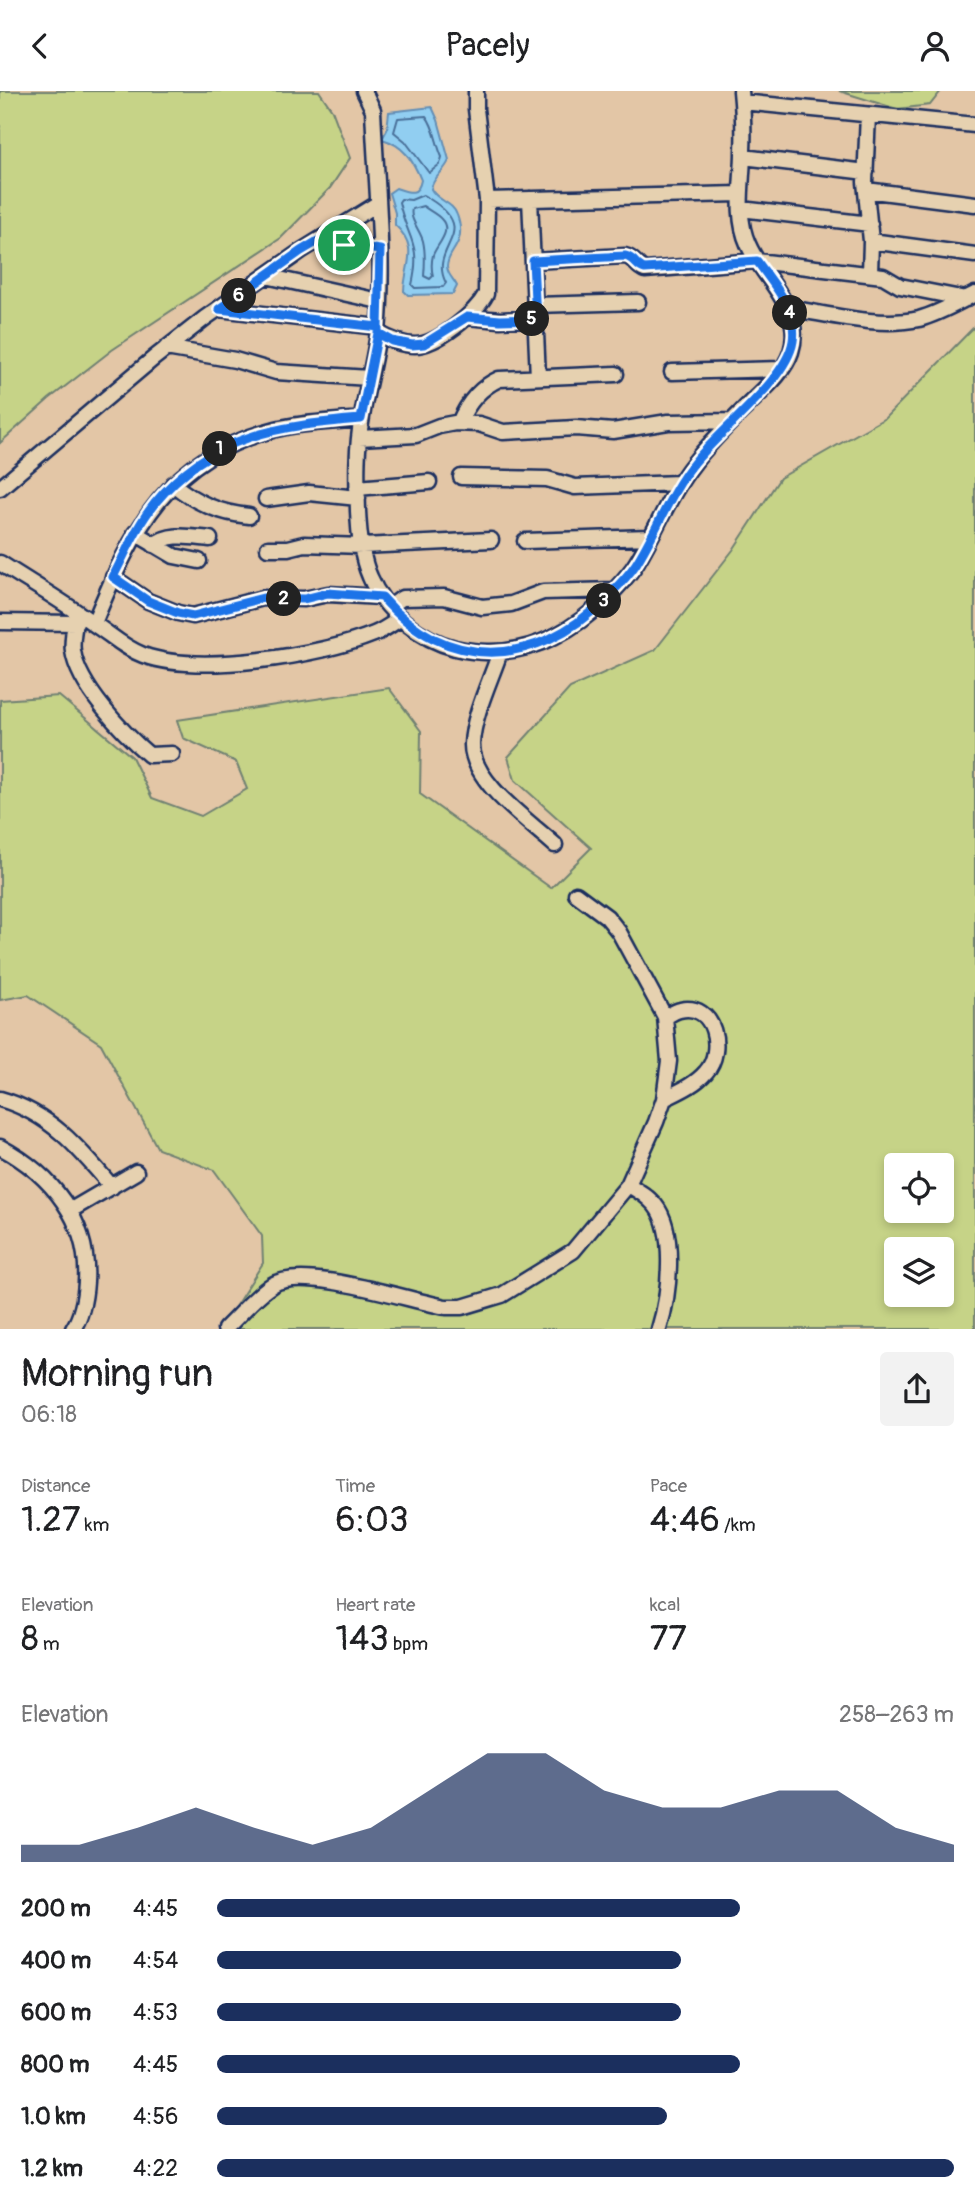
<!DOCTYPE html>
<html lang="en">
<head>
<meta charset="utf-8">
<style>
	body { margin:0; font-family:Pangolin,sans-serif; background:#f2f2f2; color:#202124; height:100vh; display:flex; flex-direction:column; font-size:26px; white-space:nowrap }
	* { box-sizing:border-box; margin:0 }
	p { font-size:23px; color:#757577 }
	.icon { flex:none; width:38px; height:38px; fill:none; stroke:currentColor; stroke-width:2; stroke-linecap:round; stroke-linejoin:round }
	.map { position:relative; height:1238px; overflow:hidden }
	.side { display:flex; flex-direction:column; background:#fff; flex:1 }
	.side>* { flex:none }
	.controls { position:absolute; left:884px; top:1062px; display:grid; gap:14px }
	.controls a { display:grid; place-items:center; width:70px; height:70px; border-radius:7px; background:#fff; box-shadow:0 4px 10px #0003; font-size:35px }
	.pin { position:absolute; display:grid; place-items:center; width:60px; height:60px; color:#fff; margin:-30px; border:4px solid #fff; border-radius:50%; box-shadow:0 2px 7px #0007 }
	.km { position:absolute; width:35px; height:35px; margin:-18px; border-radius:50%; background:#222; color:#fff; font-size:19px; line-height:35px; text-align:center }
	.round { display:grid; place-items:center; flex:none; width:74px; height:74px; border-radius:7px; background:#f2f2f2 }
	.overview { display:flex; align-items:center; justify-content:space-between; height:119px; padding:0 21px }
	h1 { font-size:38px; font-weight:600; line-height:52px }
	.stats { display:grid; grid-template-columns:repeat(3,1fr); gap:10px; height:119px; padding:7px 21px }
	.stats div { display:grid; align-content:center }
	.stats b { font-size:35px; font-weight:600 }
	.stats small { font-size:19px; font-weight:400 }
	.stats p { font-size:19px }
	.chart { height:196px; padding:14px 21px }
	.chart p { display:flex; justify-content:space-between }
	.chart svg { width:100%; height:126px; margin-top:7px; fill:#1b2f5e; opacity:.7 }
	ul { padding:0 21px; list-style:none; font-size:23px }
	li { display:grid; grid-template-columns:112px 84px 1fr; align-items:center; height:52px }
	li i { height:18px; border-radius:9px; background:#1b2f5e }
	header { display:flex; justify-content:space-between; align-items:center; height:91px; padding:0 21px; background:#fff; font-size:32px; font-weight:600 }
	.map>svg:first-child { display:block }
	.green { fill:#c6d387; stroke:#708172; stroke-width:2; fill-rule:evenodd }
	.water { fill:#91cef1; stroke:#628eb6; stroke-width:2 }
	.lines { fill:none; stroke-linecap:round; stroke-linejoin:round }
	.shore { stroke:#4a6f99; stroke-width:2 }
	.minor-casing { stroke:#1b2f5e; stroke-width:19 }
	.minor { stroke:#e6d1b0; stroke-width:14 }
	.route-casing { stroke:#fff; stroke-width:14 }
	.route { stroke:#1a73e8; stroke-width:9 }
</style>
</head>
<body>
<header><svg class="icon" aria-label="back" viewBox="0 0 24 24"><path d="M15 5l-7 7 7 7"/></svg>Pacely<svg class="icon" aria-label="person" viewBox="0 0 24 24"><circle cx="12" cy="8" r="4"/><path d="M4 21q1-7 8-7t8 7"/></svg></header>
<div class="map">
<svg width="975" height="1238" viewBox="0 0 975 1238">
	<rect width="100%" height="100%" fill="#e3c6a6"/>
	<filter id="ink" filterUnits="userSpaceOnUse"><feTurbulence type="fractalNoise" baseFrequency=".0143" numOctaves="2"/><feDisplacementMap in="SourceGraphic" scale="14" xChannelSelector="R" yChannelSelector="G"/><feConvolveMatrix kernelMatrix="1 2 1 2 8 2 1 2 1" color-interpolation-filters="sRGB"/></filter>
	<g filter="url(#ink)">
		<path class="green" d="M 0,0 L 319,0 L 332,19 L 350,67 L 330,97 L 281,147 L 112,259 L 49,308 L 0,352 Z
			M 839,0 L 941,0 L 930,14 L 897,18 Z
			M 975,235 L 975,1238 L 221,1238 L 263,1172 L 262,1145 L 214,1079 L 158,1058 L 101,953 L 28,904 L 0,909 L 0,609 L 59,605 L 132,666 L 152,707 L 201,725 L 247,698 L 236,671 L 183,647 L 177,629 L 389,597 L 421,640 L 420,703 L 551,797 L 591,757 L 515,689 L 508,666 L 570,597 L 655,559 L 733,459 L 780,387 L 885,327 ZM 896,1074 L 942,1074 L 942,1120 L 896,1120 ZM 896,1158 L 942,1158 L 942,1204 L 896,1204 Z"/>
		<path class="water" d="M 432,16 L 438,29 L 449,69 C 445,81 433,85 431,98 C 437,110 453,111 457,124 C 468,154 447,159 447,176 C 448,185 454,188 457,195 L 453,203 L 408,204 L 404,200 C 405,173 420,157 395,134 L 395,122 L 389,102 L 396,97 C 408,101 418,106 421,89 C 413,69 403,54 382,48 L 387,39 L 389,21 Z"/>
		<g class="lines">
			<path class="shore" d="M 426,25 C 435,36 436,53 442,66 L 440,73 L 429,82 L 405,50 L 394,41 L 398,27 Z
				M 423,104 C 488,141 426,154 446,192 L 443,196 L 415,197 L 412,194 C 422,151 407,148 399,111 L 401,108 L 411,109 Z
				M 423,115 C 428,119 437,123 441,128 C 453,140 437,153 433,164 C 431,172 431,177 433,185 L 430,188 L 424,185 C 425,174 426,163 423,150 C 420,139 409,128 412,118 Z"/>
			<defs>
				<path id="minor" d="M 364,0 L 373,19 C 376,92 385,167 378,241 C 375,269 366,298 362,326 C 356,358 357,388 358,420 C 359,442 361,466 370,486 C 384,520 420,548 455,557 C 515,571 565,548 607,507 C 618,495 629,485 637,471 C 657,438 670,402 694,372 C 710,351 730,332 749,313 C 764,298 784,282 791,261 C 805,217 763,189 748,153 C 735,124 743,91 743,60 C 744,40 743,20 741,0
					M 476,0 L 476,18 L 487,109 L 740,103
					M 742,11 L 975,34
					M 868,24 L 865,91 L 871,150 L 870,182
					M 743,66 L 866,81
					M 866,99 L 975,113
					M 530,108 L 538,286
					M 741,118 L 870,133
					M 318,150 L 380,159
					M 871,150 L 975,164
					M 533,170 L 625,165 C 635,167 636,176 645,179 L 757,170 L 883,185 L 900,195 L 966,208
					M 266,185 L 379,210
					M 535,214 L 638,211
					M 788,217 C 829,223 877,237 919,228 C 938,223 957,212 975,203
					M 219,218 L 378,236
					M 467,226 L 500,229 L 535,227
					M 378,242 C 389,248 401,254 415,254 C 437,254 476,222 486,203 L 487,109
					M 166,257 L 235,269 L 276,281 L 369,287
					M 672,281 L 782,278
					M 459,332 C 467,313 479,297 499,288 L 616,283
					M 359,347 L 416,344 L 439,335 L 455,332 L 479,333 L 503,341 L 576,337 L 613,340 L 668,331 L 732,330
					M 461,386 L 547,388 L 575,396 L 679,392
					M 173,393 C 196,412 219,422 249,425
					M 0,397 L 154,267 L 205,227 L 301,160 L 377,113
					M 357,397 L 429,391
					M 266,408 L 309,402 L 358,407
					M 135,442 L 174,465 L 199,470
					M 525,450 L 650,446
					M 154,454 C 170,441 190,446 210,448
					M 268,457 L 288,457 L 304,453 L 362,455 L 491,449
					M 0,472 C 31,492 64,511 94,533 C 111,544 124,557 143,564 C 198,584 320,565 374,543 C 384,539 392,533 401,527
					M 113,486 L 148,510 L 178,522 L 193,525 L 263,507 L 304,508 L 328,503 L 381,506
					M 390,516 L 402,507 L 444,506 L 482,516 L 511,513 L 543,501 L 614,499
					M 77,522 C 75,533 71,548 73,560 C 78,595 123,642 149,664 L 172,663
					M 0,531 L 76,532
					M 94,532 C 133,437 168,365 276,338 C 304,331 333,331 361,328
					M 500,561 C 491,588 473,625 472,653 C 471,691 529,730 555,754
					M 0,1008 C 50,1022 80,1058 112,1096
					M 664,1008 C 678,1001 695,994 706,981 C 725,960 715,911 680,919 C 675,920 669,924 665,926
					M 0,1056 C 51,1083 90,1130 86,1191 C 85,1207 82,1224 73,1238
					M 628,1094 C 638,1099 647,1105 655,1114 C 677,1141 669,1206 659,1238
					M 71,1119 L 136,1081
					M 225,1238 C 240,1224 255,1205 272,1194 C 303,1174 407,1209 446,1216 L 462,1216 L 502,1204 L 573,1160 L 628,1094 L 656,1031 L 664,1008 L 669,970 L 665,926 L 619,841 L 607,826 L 576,803"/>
			</defs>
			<use href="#minor" class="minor-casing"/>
			<use href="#minor" class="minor"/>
		</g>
	</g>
	<g class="lines" filter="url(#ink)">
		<defs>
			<path id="route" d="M 344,154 L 380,159 L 378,236 L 378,242 L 361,328 C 278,335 212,343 155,412 C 137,434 126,461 113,486 L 148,510 L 178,522 L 193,525 L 263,507 L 304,508 L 328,502 L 382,506 C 446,581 536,577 604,509 C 615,498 627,487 636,473 C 657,440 669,403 694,372 C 720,339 787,289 793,250 C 798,219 773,193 757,170 L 645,178 C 636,176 635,167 625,165 L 533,170 L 536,228 L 500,229 L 467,226 L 424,253 L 412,254 L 392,250 L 378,242 L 378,236 L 219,218 L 301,160 L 318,150 L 344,154"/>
		</defs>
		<use href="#route" class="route-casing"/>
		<use href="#route" class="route"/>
	</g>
</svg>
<div class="controls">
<a><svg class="icon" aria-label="locate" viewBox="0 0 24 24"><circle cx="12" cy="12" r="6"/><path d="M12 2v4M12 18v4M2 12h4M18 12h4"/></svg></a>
<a><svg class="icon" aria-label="layers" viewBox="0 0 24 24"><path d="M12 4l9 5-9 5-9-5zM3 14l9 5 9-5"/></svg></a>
</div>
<div class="pin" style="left:344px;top:154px;background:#1e9e55"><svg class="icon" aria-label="arrive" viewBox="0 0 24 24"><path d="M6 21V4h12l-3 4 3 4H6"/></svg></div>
<b class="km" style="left:220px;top:358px">1</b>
<b class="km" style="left:284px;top:508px">2</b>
<b class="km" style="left:604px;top:510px">3</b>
<b class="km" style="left:790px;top:222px">4</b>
<b class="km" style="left:532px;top:228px">5</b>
<b class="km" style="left:239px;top:205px">6</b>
</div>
<section class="side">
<div class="overview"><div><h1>Morning run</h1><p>06:18</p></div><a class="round"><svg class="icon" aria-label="share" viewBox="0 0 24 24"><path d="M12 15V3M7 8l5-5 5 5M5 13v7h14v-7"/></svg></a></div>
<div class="stats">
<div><p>Distance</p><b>1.27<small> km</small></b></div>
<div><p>Time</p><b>6:03</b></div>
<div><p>Pace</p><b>4:46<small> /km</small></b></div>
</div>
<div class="stats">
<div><p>Elevation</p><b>8<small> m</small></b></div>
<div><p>Heart rate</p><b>143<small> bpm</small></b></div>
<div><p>kcal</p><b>77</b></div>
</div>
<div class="chart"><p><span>Elevation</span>258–263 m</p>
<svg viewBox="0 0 160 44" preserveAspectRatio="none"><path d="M0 44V38L10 38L20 32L30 25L40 32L50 38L60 32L70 19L80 6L90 6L100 19L110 25L120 25L130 19L140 19L150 32L160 38V44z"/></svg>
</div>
<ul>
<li><b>200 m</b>4:45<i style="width:71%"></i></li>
<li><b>400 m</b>4:54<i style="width:63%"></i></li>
<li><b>600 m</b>4:53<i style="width:63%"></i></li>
<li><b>800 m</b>4:45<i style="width:71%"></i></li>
<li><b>1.0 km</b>4:56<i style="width:61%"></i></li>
<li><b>1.2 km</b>4:22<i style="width:100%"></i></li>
</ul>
</section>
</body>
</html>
